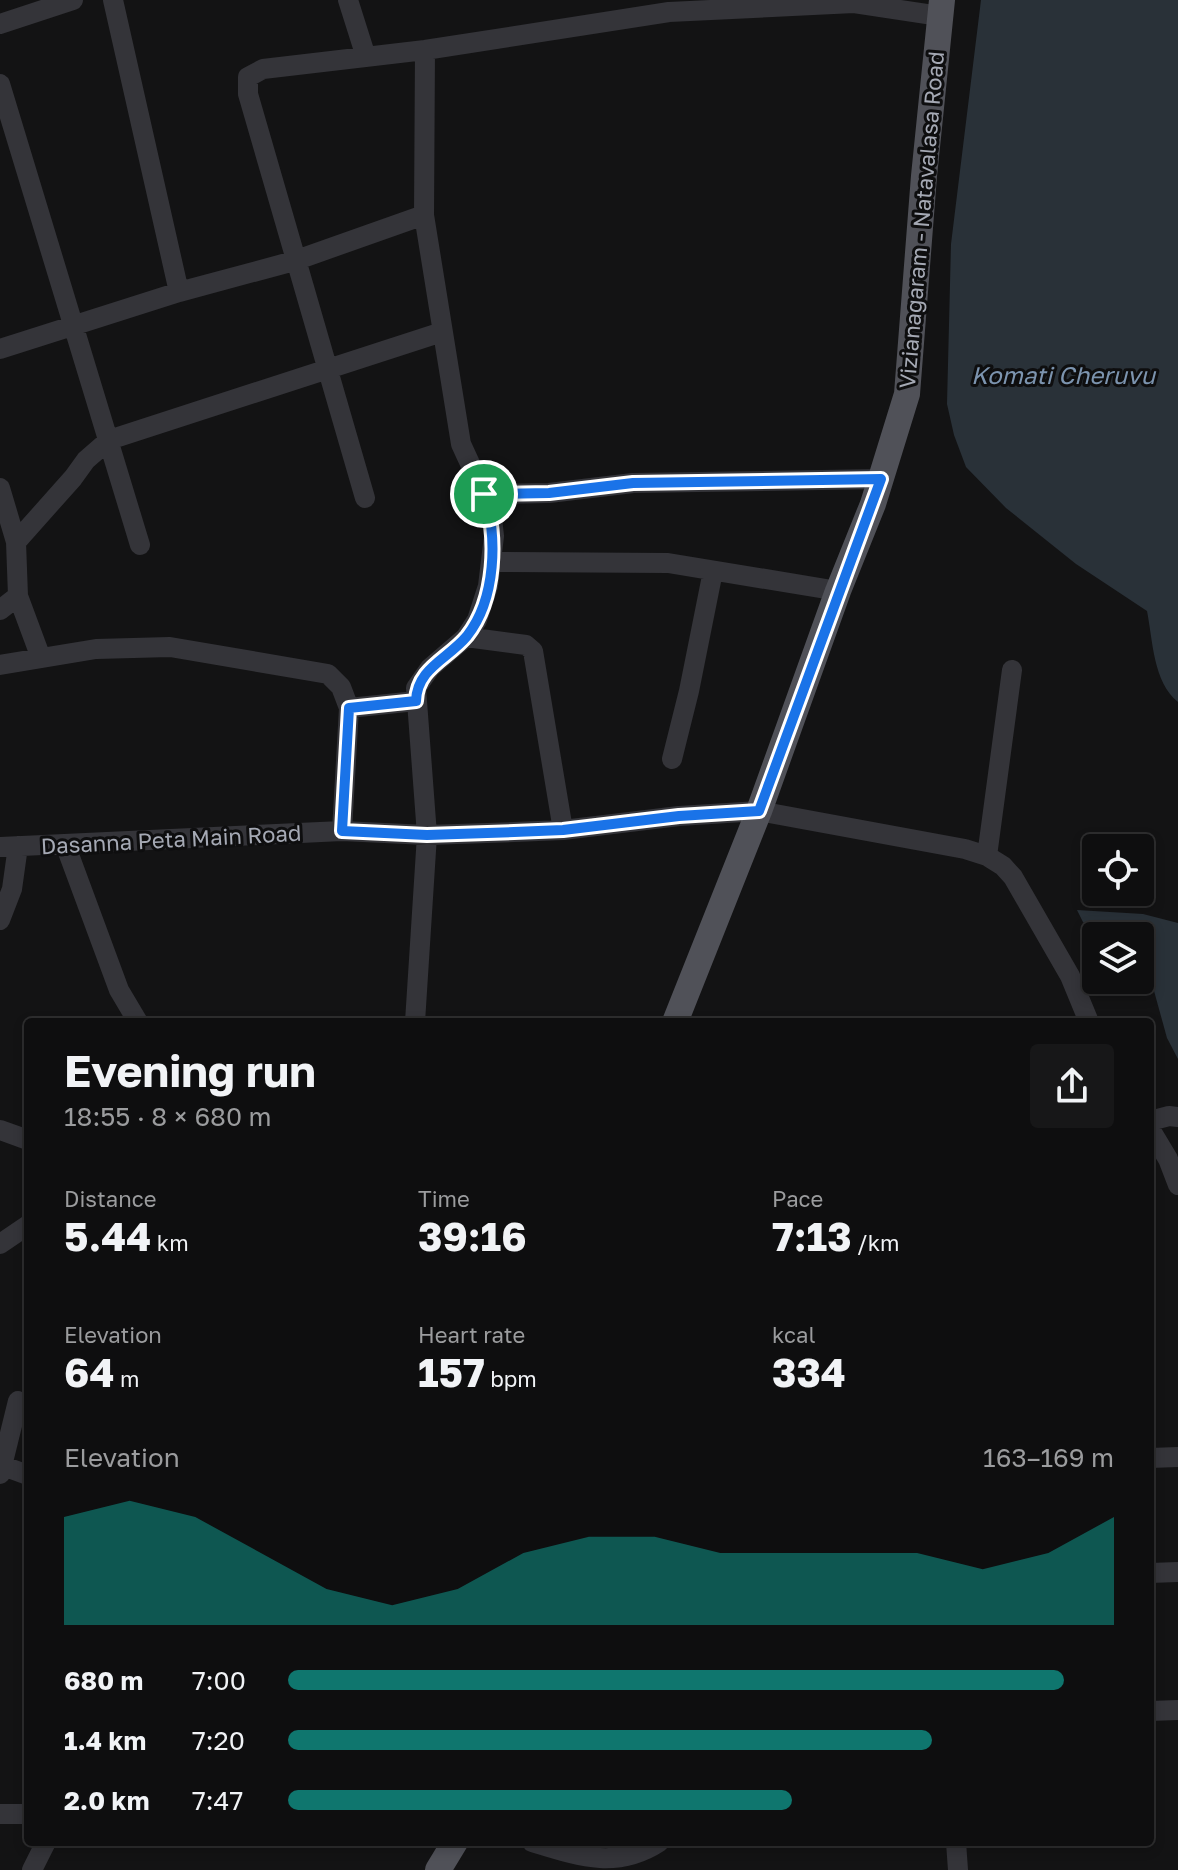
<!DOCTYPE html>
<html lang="en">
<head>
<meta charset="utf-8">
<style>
	body { margin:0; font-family:"Golos Text",sans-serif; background:#171718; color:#f1f3f6; height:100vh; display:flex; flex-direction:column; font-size:30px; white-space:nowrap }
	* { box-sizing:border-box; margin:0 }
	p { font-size:26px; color:#9b9c9e }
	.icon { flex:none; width:44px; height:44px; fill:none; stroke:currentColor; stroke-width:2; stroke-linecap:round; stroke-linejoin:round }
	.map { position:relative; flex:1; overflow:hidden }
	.details { position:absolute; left:24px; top:1018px; width:1130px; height:828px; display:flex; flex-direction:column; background:#0e0e0f; border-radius:8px; box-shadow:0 4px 12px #0003,0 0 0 2px #2e2e2f }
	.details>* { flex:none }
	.controls { position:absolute; left:1082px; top:834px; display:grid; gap:16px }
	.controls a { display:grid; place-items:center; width:72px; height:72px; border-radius:8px; background:#0e0e0f; box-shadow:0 4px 12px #0003,0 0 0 2px #2e2e2f; font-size:40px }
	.pin { position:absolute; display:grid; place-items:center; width:68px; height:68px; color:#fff; margin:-34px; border:4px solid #fff; border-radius:50%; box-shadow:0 2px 8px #0007 }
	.round { display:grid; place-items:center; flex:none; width:84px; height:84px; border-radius:8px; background:#171718 }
	.head { display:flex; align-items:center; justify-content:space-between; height:136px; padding:0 40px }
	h1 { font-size:44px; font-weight:700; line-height:60px }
	.metrics { display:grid; grid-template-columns:repeat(3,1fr); gap:12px; height:136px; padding:8px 40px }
	.metrics div { display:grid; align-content:center }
	.metrics b { font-size:40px; font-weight:700 }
	.metrics small { font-size:22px; font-weight:400 }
	.metrics p { font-size:22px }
	.chart { height:224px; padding:16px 40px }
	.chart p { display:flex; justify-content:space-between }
	.chart svg { width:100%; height:144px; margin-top:8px; fill:#0f766e; opacity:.7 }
	ul { padding:0 40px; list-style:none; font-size:26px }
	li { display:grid; grid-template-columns:128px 96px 1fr; align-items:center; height:60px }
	li i { height:20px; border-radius:10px; background:#0f766e }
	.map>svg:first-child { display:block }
	.water { fill:#293138 }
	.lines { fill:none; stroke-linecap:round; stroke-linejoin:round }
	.minor { stroke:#343439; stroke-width:20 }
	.major { stroke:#505158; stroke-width:26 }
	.route-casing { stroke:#fff; stroke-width:16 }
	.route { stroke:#1a73e8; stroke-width:10 }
	.labels { text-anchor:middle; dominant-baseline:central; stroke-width:6; stroke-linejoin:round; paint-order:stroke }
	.street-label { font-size:22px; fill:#a5a9b4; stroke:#0e0e0f }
	.water-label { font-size:24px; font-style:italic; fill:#7c94af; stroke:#0e0e0f }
</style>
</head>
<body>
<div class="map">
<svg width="1178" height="1870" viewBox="0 0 1178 1870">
	<rect width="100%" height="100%" fill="#131314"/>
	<path class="water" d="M 981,0 L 1178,0 L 1178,702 C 1153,682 1153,641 1147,611 L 1076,564 L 1006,508 L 966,467 L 954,435 L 947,404 L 951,244 Z
		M 1077,910 L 1143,914 L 1178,923 L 1178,1059 L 1167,1038 L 1151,980 L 1140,972 L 1140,936 L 1099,936 L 1083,922 Z"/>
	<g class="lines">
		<path class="minor" d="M 113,0 L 179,292
			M 348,0 L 366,57
			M 0,24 L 73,0
			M 0,84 L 140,545
			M 0,349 L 179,292 L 294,261 L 424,215
			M 0,488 L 16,542 L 18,596 L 0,610
			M 484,494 L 549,493 L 633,483 L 881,479
			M 365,498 L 248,94 L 248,77 L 263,69 L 425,50 L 669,12 L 854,3 L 940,16
			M 16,542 L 73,478 L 86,460 L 109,440 L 442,332
			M 492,562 L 668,563 L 838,591
			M 18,596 L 41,658
			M 466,637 L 526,645 L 533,651 L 563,830
			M 0,665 L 96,649 L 170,647 L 328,674 L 341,687 L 349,708 L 342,831
			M 349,708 L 416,701
			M 672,759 L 689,691 L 713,571
			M 65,844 L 119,990 L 138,1022
			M 0,847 L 342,831 L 427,835 L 514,832 L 563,830 L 679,816 L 759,811 L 965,849 L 987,856 L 1003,866 L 1013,877 L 1070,976 L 1089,1022
			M 987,856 L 1012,670
			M 0,920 L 12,889 L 18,846
			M 415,1022 L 427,835 L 416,688 L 430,668 L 466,637 L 477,620 L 488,586 L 494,536 L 492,518 L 484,494 L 461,444 L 424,215 L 425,50
			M 1150,1121 L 1169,1116 L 1178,1117
			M 1150,1129 L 1168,1159 L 1178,1185
			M 0,1130 L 28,1140
			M 0,1244 L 28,1225
			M 1150,1458 L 1178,1457
			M 0,1465 L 28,1475
			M 0,1474 L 18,1401
			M 1150,1573 L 1178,1572
			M 1150,1711 L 1178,1710
			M 0,1814 L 28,1814
			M 532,1842 C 578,1856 616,1870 659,1842
			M 956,1842 L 958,1870
			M 32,1870 L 46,1842"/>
		<path class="major" d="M 675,1022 L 759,811 L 838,591 L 873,504 L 907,394 L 924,176 L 942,0
			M 438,1870 L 455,1842"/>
	</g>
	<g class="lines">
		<defs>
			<path id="route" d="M 881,479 L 759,811 L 679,816 L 563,830 L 514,832 L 427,835 L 342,831 L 349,708 L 416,701 C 417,668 448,659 467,636 C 496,599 498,537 484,494 L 549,493 L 633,483 Z"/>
		</defs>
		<use href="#route" class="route-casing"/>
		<use href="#route" class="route"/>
	</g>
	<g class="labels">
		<g class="street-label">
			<text transform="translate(921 220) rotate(-85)">Vizianagaram - Natavalasa Road</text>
			<text transform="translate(171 839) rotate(-3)">Dasanna Peta Main Road</text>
		</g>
		<g class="water-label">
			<text x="1063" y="374">Komati Cheruvu</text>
		</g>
	</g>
</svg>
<div class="controls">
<a><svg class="icon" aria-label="locate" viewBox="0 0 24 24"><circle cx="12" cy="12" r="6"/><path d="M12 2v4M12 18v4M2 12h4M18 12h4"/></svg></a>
<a><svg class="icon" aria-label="layers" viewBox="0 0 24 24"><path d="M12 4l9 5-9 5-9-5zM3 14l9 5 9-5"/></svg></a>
</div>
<div class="pin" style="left:484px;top:494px;background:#1e9e55"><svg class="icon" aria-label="arrive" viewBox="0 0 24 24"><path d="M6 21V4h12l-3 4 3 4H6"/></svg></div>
<section class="details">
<div class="head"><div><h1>Evening run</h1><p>18:55 · 8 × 680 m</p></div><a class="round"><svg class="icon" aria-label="share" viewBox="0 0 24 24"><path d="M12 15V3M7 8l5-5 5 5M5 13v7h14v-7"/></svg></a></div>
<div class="metrics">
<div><p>Distance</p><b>5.44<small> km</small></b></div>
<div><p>Time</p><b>39:16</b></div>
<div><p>Pace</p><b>7:13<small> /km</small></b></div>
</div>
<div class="metrics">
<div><p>Elevation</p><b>64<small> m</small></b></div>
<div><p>Heart rate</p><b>157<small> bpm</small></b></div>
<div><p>kcal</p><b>334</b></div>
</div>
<div class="chart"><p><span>Elevation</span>163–169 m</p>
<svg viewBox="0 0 160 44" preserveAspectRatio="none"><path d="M0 44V11L10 6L20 11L30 22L40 33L50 38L60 33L70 22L80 17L90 17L100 22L110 22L120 22L130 22L140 27L150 22L160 11V44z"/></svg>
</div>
<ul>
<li><b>680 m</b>7:00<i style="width:94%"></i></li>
<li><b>1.4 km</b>7:20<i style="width:78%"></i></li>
<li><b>2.0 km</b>7:47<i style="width:61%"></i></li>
</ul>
</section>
</div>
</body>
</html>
